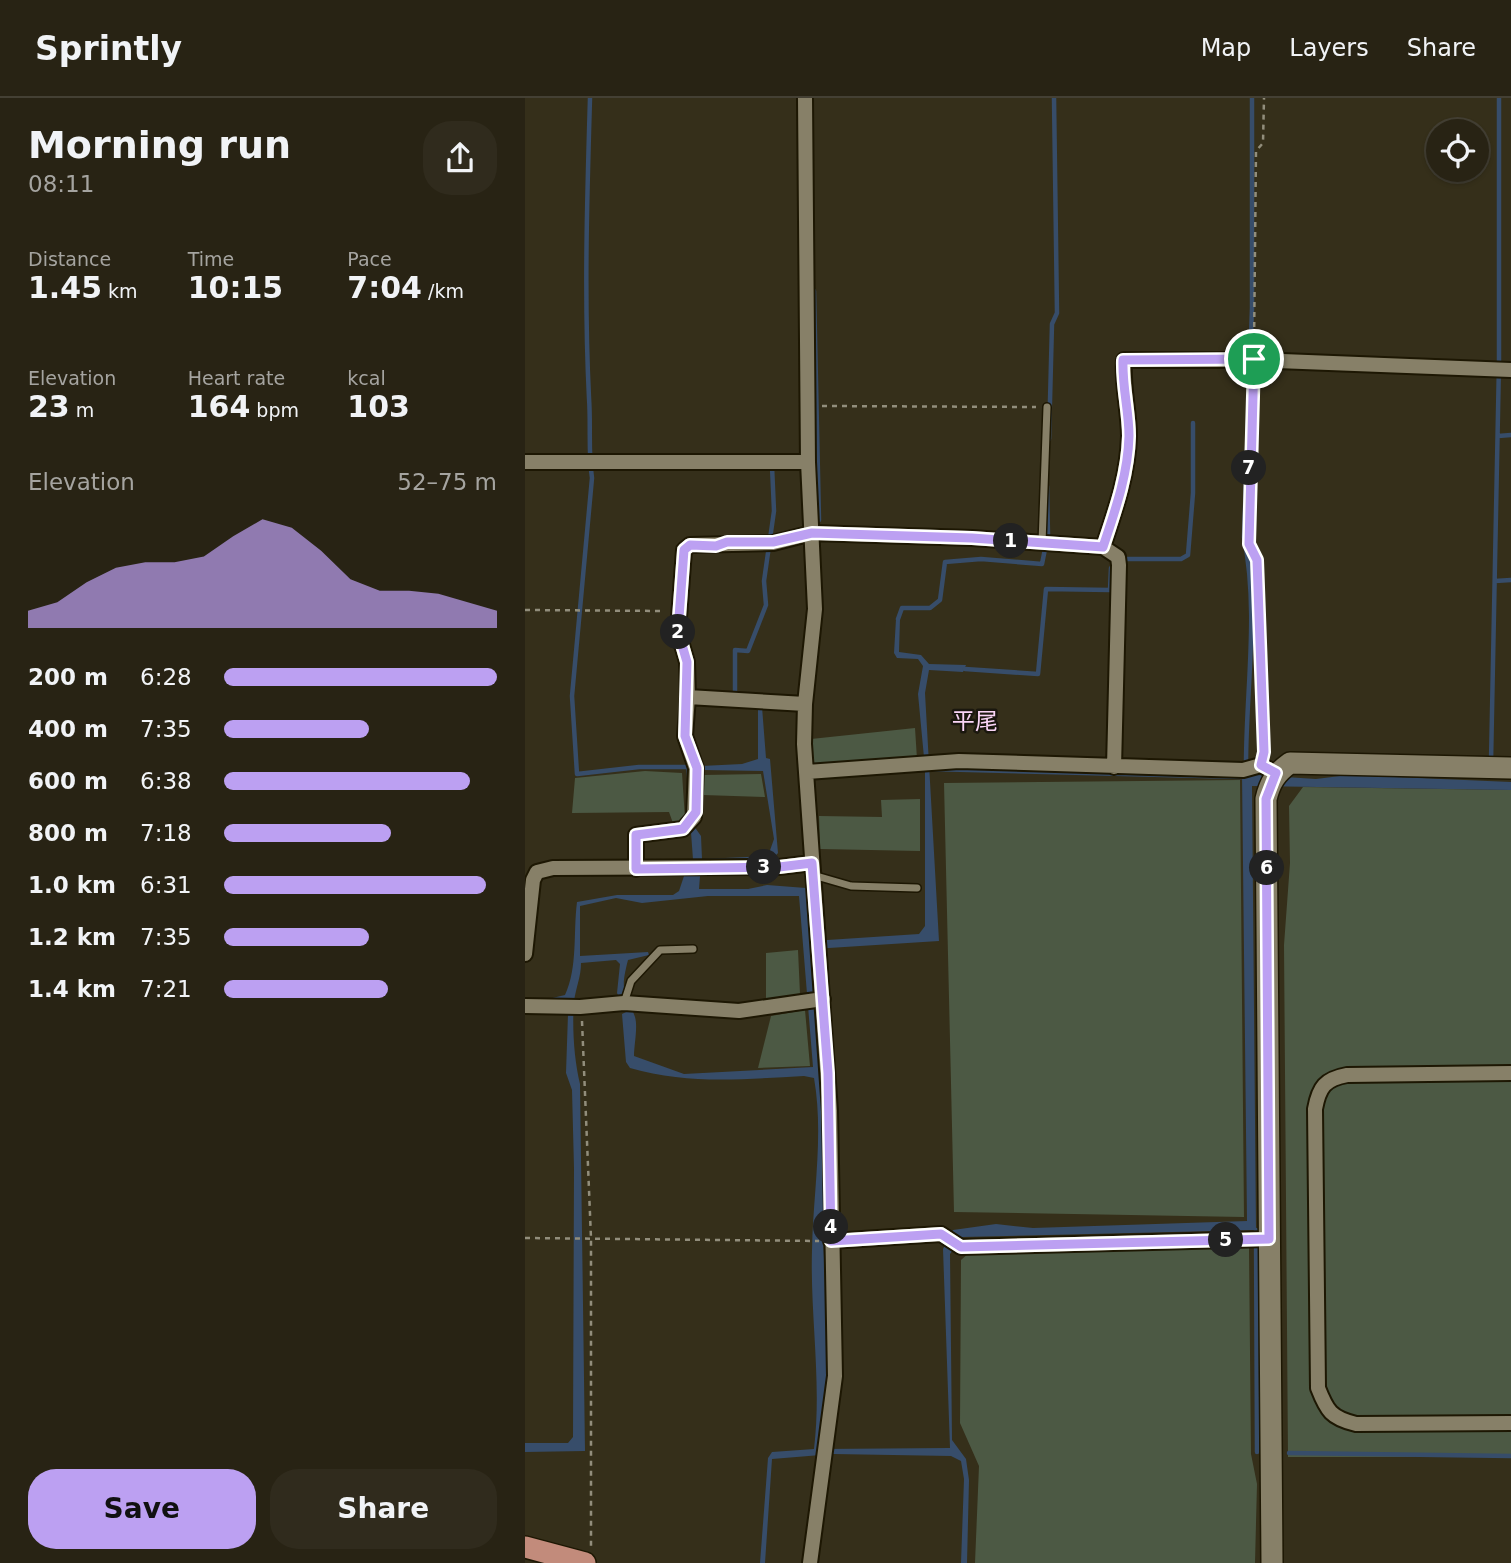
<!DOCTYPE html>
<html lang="en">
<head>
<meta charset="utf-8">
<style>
	body { margin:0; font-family:"DejaVu Sans","Noto Sans JP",sans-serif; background:#302b1d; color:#f1f3f6; height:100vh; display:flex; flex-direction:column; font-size:26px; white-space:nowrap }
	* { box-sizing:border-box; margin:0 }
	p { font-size:23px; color:#a5a4a0 }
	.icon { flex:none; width:38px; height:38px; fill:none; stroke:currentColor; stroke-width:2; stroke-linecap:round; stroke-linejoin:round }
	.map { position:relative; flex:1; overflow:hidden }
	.side { display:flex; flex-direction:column; background:#282314; width:525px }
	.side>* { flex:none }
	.tools { position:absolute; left:901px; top:21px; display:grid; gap:14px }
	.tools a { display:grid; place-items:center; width:63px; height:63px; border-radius:50%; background:#282314; box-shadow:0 2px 5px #0004,0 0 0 2px #444034; font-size:35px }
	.pin { position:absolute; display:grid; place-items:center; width:60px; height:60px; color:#fff; margin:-30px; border:4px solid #fff; border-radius:50%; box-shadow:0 2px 7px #0007 }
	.km { position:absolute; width:35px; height:35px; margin:-18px; border-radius:50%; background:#222; color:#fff; font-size:19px; line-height:35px; text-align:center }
	.round { display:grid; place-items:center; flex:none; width:74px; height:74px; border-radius:28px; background:#302b1d }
	.head { display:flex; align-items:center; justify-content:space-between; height:119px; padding:0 28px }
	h1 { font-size:38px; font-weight:800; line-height:52px }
	.figures { display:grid; grid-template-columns:repeat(3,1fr); gap:10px; height:119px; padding:7px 28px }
	.figures div { display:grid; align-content:center }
	.figures b { font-size:30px; font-weight:800 }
	.figures small { font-size:19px; font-weight:400 }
	.figures p { font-size:19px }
	.chart { height:196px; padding:14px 28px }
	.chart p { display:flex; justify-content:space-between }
	.chart svg { width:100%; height:126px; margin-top:7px; fill:#bca0f2; opacity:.7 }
	.action { display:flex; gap:14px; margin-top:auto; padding:14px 28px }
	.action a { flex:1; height:80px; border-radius:28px; background:#bca0f2; color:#111; font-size:28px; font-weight:800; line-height:80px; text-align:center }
	.action a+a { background:#302b1d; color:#f1f3f6 }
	ul { padding:0 28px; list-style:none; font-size:23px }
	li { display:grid; grid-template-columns:112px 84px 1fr; align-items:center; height:52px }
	li i { height:18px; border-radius:9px; background:#bca0f2 }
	header { display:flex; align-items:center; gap:42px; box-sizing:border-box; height:98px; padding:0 35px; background:#282314; border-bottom:2px solid #444034 }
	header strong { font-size:33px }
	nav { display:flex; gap:38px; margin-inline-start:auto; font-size:24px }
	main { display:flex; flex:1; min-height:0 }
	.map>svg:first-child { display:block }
	.green { fill:#4c5944 }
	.water { fill:#374d6a; fill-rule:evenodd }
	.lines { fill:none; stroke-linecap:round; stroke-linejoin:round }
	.stream { stroke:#374d6a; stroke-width:4.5 }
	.lane-casing { stroke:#1d1703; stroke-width:10 }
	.street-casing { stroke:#1d1703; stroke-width:18 }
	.secondary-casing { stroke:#1d1703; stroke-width:24 }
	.primary-casing { stroke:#1d1703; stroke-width:24 }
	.path { stroke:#928e7c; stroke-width:2.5; stroke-dasharray:5 5; stroke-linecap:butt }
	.lane { stroke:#878068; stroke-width:7 }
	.street { stroke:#878068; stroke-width:14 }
	.secondary { stroke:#878068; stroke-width:21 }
	.primary { stroke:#c28b7b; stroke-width:21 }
	.route-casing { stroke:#fff; stroke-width:14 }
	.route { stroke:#bca0f2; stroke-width:9 }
	.labels { text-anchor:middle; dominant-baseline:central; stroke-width:5; stroke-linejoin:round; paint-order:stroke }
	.neighbourhood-label { font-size:23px; fill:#fad5f6; stroke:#1a170e }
</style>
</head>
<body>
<header>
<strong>Sprintly</strong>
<nav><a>Map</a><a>Layers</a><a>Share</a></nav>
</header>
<main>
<section class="side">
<div class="head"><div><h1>Morning run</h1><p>08:11</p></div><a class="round"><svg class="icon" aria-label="share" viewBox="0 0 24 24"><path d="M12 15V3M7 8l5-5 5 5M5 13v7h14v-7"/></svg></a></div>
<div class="figures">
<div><p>Distance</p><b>1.45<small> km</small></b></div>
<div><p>Time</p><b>10:15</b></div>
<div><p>Pace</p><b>7:04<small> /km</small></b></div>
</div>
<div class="figures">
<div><p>Elevation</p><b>23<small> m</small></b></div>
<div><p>Heart rate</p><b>164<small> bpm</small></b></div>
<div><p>kcal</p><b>103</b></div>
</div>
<div class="chart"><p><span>Elevation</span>52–75 m</p>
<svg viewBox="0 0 160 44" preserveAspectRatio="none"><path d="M0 44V38L10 35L20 28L30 23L40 21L50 21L60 19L70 12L80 6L90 9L100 17L110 27L120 31L130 31L140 32L150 35L160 38V44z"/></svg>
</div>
<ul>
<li><b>200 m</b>6:28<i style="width:100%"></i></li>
<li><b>400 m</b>7:35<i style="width:53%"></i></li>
<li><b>600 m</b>6:38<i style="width:90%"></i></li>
<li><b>800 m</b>7:18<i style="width:61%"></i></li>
<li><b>1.0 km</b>6:31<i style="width:96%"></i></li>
<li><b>1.2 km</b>7:35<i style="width:53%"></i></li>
<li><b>1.4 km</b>7:21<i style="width:60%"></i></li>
</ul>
<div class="action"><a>Save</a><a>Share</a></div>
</section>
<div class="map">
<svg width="986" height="1465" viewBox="0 0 986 1465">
	<rect width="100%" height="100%" fill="#352f1a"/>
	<path class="green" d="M 390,630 L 392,661 L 289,670 L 286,641 Z
		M 120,673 L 157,675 L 160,721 L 149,728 L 144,714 L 47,715 L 50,680 Z
		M 236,676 L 240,699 L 178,697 L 178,677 Z
		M 715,682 L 719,1119 L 429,1114 L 419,685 Z
		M 778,689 L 986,692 L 986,1359 L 763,1359 L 759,847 L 765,765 L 764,708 Z
		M 395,701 L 395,753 L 295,751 L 294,718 L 357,719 L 356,702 Z
		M 273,852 L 275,896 L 241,903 L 241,855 Z
		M 280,912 L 285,968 L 233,970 L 246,918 Z
		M 724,1150 L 726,1356 L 732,1386 L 730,1465 L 450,1465 L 454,1368 L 435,1325 L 436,1162 L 445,1154 Z"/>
	<path class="water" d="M 371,521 L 375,521 L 374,554 L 396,557 L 404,566 L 441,567 L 438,574 L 404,572 L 400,595 L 414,843 L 288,851 L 300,999 L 302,1135 L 298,1137 L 304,1274 L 296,1351 L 425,1350 L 418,1151 L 428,1132 L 471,1126 L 508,1130 L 722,1123 L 717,676 L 791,681 L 823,677 L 986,684 L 986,692 L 727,688 L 731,1132 L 437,1139 L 425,1156 L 427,1342 L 441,1361 L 444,1382 L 442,1465 L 436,1465 L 439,1381 L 436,1363 L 426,1358 L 308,1356 L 247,1361 L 240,1465 L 235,1465 L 243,1360 L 247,1354 L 289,1351 C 297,1284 285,1219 287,1152 C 288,1095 299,1037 289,980 L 279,978 C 219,981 163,987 105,970 L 101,964 L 97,916 L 101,914 L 92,895 L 95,866 L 91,862 L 56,865 C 56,879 51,889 49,903 C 47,929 49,961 55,986 L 60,1353 L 0,1354 L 0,1345 L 43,1345 L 48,1339 L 49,1070 L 47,992 L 41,975 L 43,916 L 19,902 L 40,897 C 53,869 48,835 52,804 L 92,797 L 148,797 L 154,793 L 159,778 L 169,775 L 161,667 L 166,668 L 165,708 L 171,731 L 176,738 L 177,761 L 243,758 L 249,741 L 238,673 L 177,672 L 176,668 L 217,666 L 233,661 L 233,608 L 237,609 L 241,660 L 245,661 L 253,755 L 245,764 L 176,765 L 174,791 L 223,791 L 242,787 L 281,790 L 287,843 L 394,836 L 400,828 L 400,670 L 393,596 L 398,568 L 393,561 L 372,560 L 369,555 ZM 183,798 L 274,798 L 288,969 L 159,976 L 109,958 C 109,947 113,929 110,919 C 101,890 94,897 103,862 L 124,857 L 123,854 L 55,858 L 55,808 L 91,800 L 117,805 Z"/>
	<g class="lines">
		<path class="stream" d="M 65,0 C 62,101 59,200 64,300 C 66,328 63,353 67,380 L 47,598 L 52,676 L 114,669 L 162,669
			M 289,193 L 294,422
			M 973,338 L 986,337
			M 524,341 L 527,226 L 532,215 L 529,0
			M 597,461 L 656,461 L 663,457 L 668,395 L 668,325
			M 970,483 L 986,482
			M 373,521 L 377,510 L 405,510 L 415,502 L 420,464 L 456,461 L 517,466 L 523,436 L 522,388
			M 440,571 L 513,576 L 521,491 L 585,492 L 586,470 L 590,466
			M 214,596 L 210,596 L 210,552 L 223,553 L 241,507 L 239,483 L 249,413 L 247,368
			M 966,664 L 974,265 L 974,0
			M 721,667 C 721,591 734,514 719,439 L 727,210 L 727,0
			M 406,671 L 717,679
			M 731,1132 L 732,1354
			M 764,1355 L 986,1358"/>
		<defs>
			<path id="lane" d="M 517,445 L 522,309
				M 288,777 L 326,788 L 392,790
				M 99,905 L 106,883 L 135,852 L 168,851"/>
			<path id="street" d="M 280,0 L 283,364 L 290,511 L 280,606 L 279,646 L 305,1013 L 310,1278 L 285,1465
				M 0,364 L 283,364
				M 578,449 L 593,459 L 594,467 L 589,669
				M 280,606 L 163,599 L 162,564 L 153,533 L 159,452 L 165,447 L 248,445 L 287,435 L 447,440 L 578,449 C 590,413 603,377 604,338 C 604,313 597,288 599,262 L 729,262 L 986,272
				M 282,674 L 434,663 L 718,672 L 736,667 L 751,675
				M 111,771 L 111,737 L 158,731 L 169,719 L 171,670 L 160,638 L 163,599
				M 0,856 L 8,782 L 12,774 L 28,770 L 254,769 L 287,765
				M 0,908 L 55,909 L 99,905 L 214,913 L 298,901
				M 986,975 L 822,977 C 800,981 794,989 790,1011 L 793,1290 C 802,1313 806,1320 831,1326 L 986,1325
				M 306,1143 L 416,1136 L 436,1149 L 744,1141"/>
			<path id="secondary" d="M 747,1465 L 741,701 C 745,684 751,675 765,665 L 986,670"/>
			<path id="primary" d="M 0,1449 L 60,1465"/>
		</defs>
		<use href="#lane" class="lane-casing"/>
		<use href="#street" class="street-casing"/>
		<use href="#secondary" class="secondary-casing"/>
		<use href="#primary" class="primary-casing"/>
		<path class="path" d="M 729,249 L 731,53 L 738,45 L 739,0
			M 728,277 C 726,324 712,423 732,462 L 739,653
			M 297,308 L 511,309
			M 0,512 L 140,513
			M 57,923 L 66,1140 L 66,1448
			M 0,1140 L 294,1143"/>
		<use href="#lane" class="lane"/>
		<use href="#street" class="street"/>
		<use href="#secondary" class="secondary"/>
		<use href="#primary" class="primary"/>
	</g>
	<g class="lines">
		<defs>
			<path id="route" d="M 729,261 L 724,446 L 732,462 L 739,654 L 736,667 L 751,675 L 741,701 L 744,1141 L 436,1149 L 416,1136 L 306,1143 L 303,975 L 287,765 L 254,769 L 111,771 L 111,737 L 158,731 L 171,714 L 172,670 L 160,638 L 162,564 L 153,533 L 159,452 L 165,447 L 191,448 L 202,444 L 248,444 L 287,435 L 447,440 L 578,449 C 590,413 603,377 604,338 C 604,313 597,288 598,262 Z"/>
		</defs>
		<use href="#route" class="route-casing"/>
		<use href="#route" class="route"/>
	</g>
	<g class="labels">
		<g class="neighbourhood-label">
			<text x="450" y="623">平尾</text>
		</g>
	</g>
</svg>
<div class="tools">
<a><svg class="icon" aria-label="locate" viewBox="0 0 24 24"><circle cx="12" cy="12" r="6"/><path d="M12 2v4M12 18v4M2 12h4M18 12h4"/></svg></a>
</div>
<div class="pin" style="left:729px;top:261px;background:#1e9e55"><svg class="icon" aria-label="arrive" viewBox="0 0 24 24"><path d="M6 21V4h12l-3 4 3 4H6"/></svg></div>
<b class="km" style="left:486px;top:443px">1</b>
<b class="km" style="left:153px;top:534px">2</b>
<b class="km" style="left:239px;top:769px">3</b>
<b class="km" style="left:306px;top:1129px">4</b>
<b class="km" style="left:701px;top:1142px">5</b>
<b class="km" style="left:742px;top:770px">6</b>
<b class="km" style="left:724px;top:370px">7</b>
</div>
</main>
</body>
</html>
